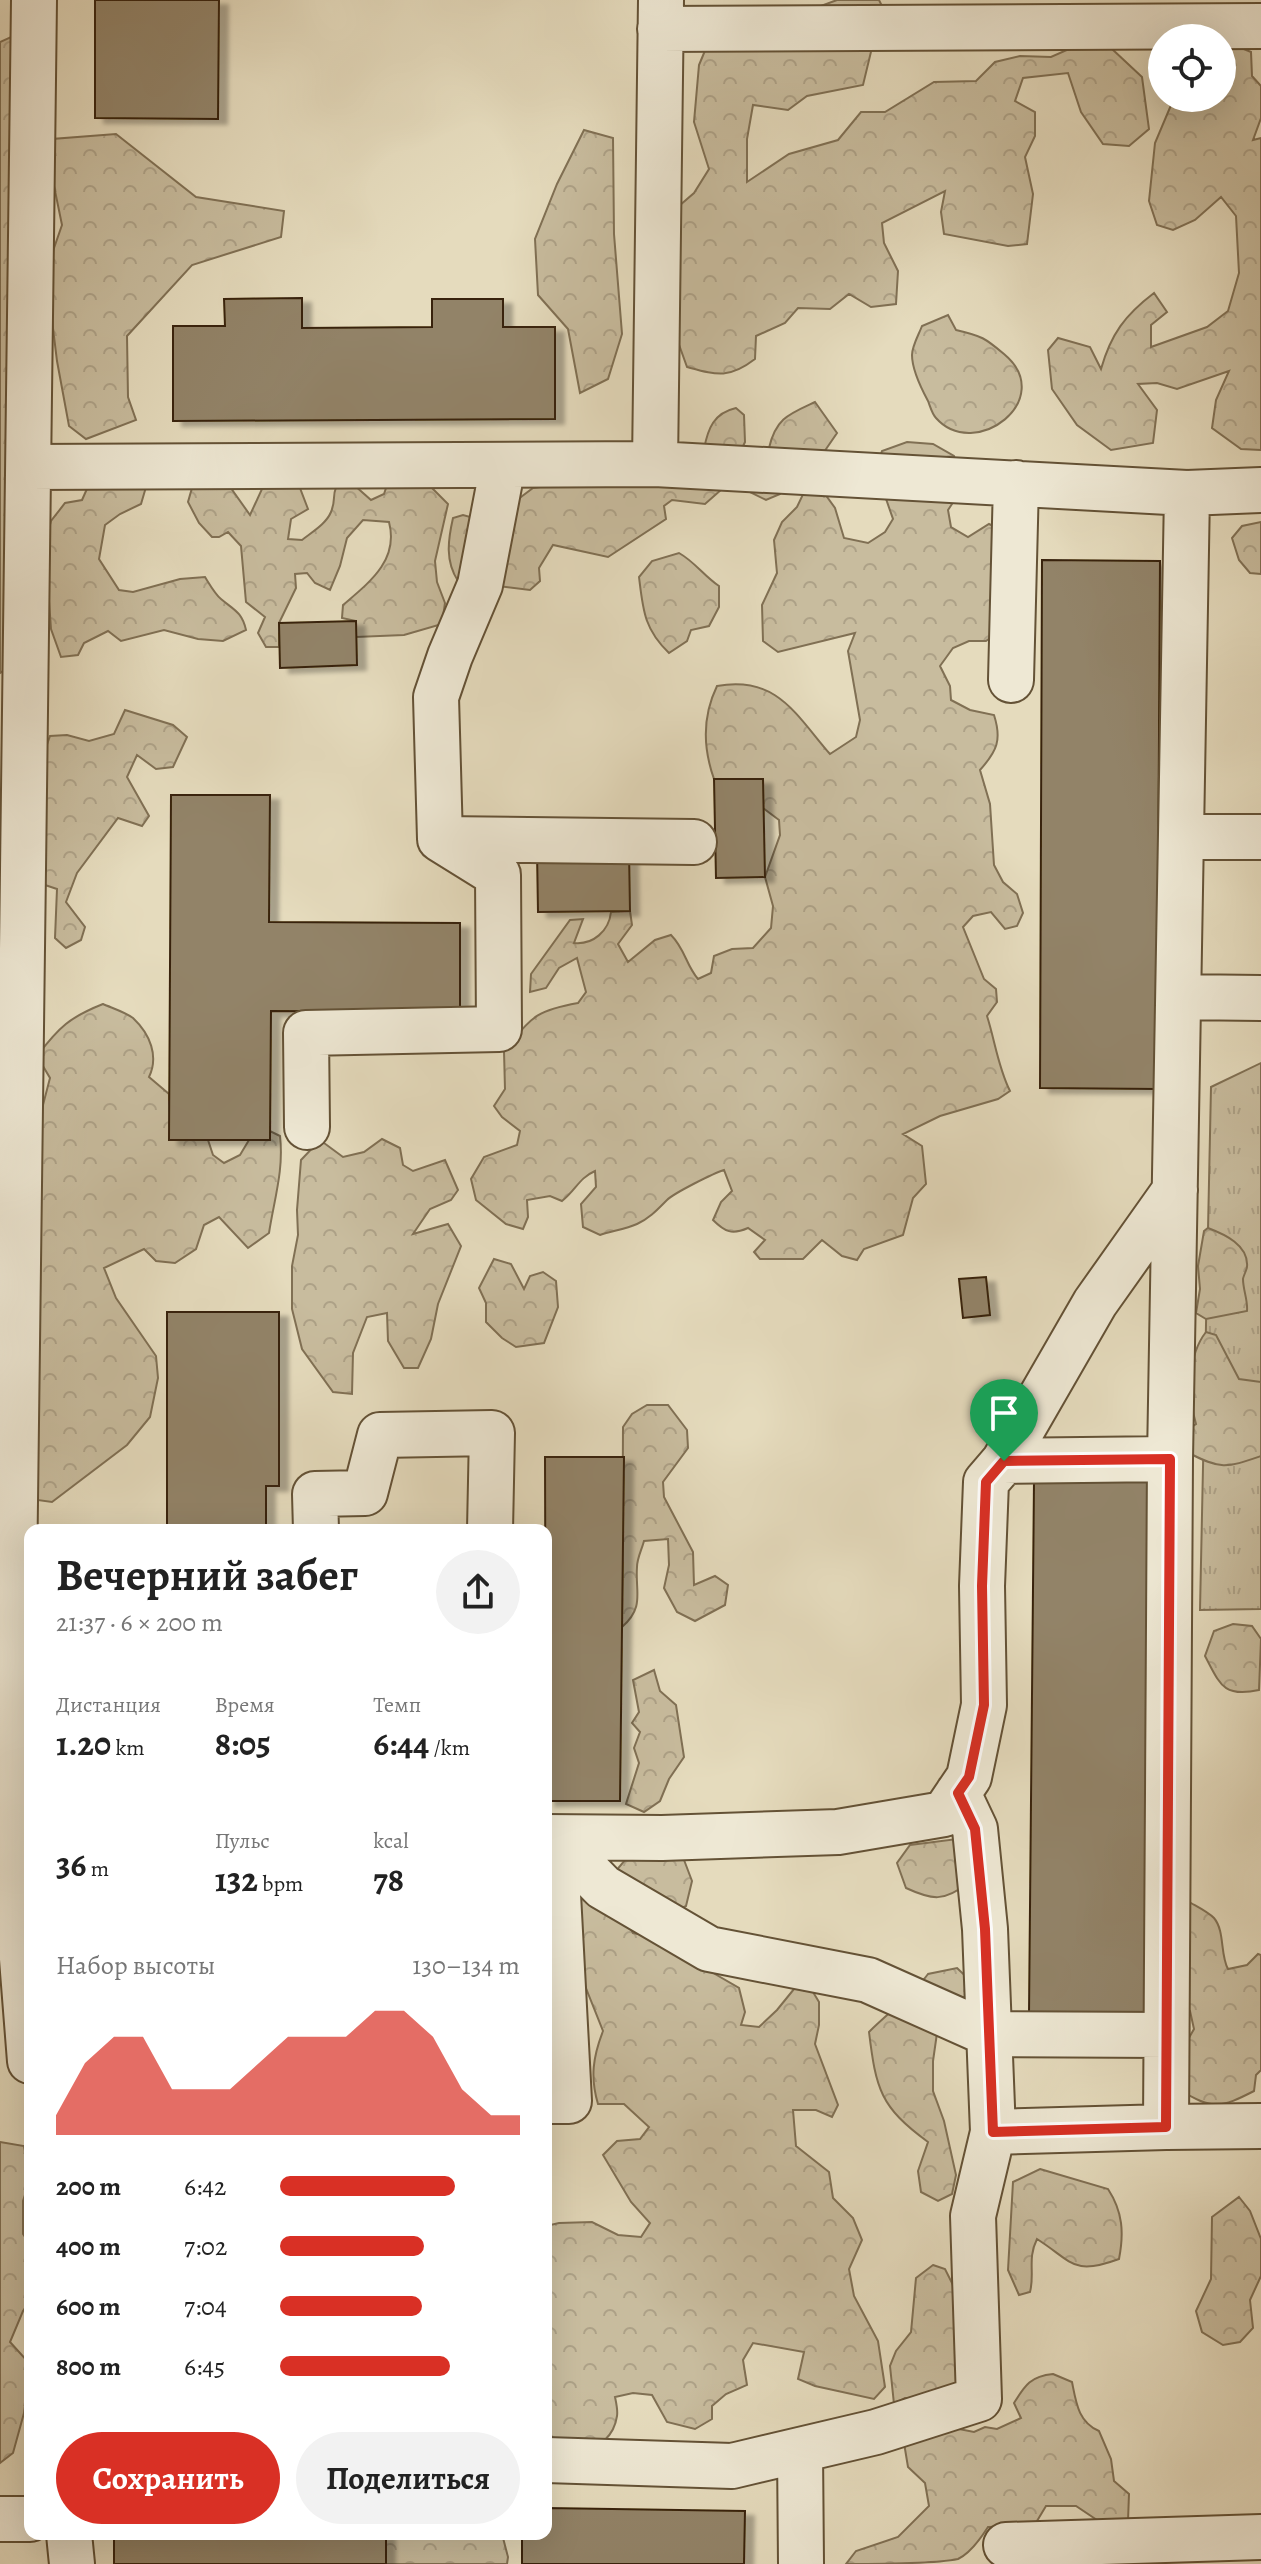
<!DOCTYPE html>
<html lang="ru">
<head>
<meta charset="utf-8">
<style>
	body { margin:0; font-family:Alegreya,serif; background:#f2f2f2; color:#222; height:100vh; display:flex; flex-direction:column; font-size:30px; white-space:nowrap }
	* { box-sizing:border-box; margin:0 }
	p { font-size:26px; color:#767676 }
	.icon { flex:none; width:44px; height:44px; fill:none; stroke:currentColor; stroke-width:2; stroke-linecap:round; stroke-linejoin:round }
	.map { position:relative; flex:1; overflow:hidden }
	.panel { position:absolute; left:24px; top:1524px; width:528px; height:1016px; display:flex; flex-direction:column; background:#fff; border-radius:16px; box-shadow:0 8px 32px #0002 }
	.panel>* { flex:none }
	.controls { position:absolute; left:1148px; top:24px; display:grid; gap:16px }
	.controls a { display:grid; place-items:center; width:88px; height:88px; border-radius:50%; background:#fff; box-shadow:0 8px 32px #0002; font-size:40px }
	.pin { position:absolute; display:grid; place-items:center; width:68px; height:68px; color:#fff; margin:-82px -34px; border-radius:50% 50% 50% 0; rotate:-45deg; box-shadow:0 0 8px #0007 }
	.pin .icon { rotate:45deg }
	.round { display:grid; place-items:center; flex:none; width:84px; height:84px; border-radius:42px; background:#f2f2f2 }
	.overview { display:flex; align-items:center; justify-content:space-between; height:136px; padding:0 32px }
	h1 { font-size:44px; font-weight:700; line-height:60px }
	.metrics { display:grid; grid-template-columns:repeat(3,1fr); gap:12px; height:136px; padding:8px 32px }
	.metrics div { display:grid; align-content:center }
	.metrics b { font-size:34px; font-weight:700 }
	.metrics small { font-size:22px; font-weight:400 }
	.metrics p { font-size:22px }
	.chart { height:224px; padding:16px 32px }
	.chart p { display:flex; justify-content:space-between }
	.chart svg { width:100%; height:144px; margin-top:8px; fill:#d93025; opacity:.7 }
	.cta { display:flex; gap:16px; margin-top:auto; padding:16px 32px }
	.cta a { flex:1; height:92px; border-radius:48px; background:#d93025; color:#fff; font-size:32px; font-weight:700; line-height:92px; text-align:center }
	.cta a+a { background:#f2f2f2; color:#222 }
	ul { padding:0 32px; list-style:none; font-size:26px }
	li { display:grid; grid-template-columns:128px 96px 1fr; align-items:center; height:60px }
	li i { height:20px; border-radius:10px; background:#d93025 }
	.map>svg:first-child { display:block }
	.grass { fill:url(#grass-tufts); stroke:#807054; stroke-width:2 }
	.forest { fill:url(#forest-crowns); stroke:#807054; stroke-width:2 }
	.building { fill:#928367; stroke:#392409; stroke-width:2; filter:url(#shadow) }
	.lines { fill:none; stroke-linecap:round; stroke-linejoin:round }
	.minor-casing { stroke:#645236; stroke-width:48 }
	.minor { stroke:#eee8d4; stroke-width:44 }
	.route-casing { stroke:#fff; stroke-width:16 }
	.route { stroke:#d93025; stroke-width:10 }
</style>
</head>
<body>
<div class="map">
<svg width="1261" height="2564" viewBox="0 0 1261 2564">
	<defs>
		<pattern id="grass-tufts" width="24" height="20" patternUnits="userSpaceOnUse" patternTransform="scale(2)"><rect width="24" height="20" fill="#c8bc9e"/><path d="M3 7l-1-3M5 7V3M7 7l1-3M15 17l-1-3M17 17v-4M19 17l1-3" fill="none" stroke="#ada187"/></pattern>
		<pattern id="forest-crowns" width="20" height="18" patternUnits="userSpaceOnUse" patternTransform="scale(2)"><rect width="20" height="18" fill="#c8bc9e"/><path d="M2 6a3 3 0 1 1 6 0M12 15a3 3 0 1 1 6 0" fill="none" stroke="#ada187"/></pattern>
		<filter id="shadow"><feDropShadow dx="9" dy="5" stdDeviation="2" flood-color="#0004"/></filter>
	</defs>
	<rect width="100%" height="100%" fill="#e5dbbd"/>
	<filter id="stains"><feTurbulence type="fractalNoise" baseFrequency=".0025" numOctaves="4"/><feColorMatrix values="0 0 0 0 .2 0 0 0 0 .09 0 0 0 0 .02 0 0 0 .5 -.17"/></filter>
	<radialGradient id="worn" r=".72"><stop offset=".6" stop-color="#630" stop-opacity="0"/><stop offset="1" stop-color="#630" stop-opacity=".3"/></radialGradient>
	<path class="grass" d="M 1261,1063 L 1261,1609 L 1200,1610 L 1211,1087 Z"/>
	<path class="forest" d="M 837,0 L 879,0 L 882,6 L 863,85 L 807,96 L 788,110 L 753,105 L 747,139 L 747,182 L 789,154 L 838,140 L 861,112 L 885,112 L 934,82 L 976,81 L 995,62 L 1020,56 L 1051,57 L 1078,45 L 1112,49 L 1142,77 L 1149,129 L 1129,146 L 1103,144 L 1081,112 L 1068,73 L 1023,78 L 1015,101 L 1035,112 L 1035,136 L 1025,157 L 1033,194 L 1027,244 L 1008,246 L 944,234 L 941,212 L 945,191 L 882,223 L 884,243 L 898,271 L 896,304 L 871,307 L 849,294 L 830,309 L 798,308 L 785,323 L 756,336 L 755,359 C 729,379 717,375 687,367 L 672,325 L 672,212 L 694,193 L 709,169 L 694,122 L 699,65 L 714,29 L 802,13 Z
		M 11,37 L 21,64 L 20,474 L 6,476 L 11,666 L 0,673 L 0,42 Z
		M 1227,42 L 1251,52 L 1252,76 L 1261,86 L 1261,118 L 1253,140 L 1261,138 L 1261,450 L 1241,449 L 1212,428 L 1216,400 L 1229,371 L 1177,389 L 1157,383 L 1138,384 L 1157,410 L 1153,443 L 1111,450 L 1077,425 L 1052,389 L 1048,350 L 1058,338 L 1090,347 L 1101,369 C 1111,334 1125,315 1154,293 L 1167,312 L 1151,325 L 1151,347 L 1207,327 L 1228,311 L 1239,273 L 1236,216 L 1221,197 L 1195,220 L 1173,230 L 1157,225 L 1149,201 L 1155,143 L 1174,98 L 1222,98 L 1222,44 Z
		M 584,130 L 613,138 L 614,234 L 622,334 L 608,379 L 580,393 L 568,329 L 538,295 L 535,239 L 557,184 Z
		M 116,134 L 196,197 L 284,211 L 281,237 L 192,265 L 127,336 L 128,397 L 136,420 L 86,439 L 69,426 L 57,361 L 46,271 L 62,225 L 54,186 L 52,139 Z
		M 948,315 L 956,330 C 982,336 985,338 1004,354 C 1058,399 975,462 936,418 C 932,414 930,406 928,401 C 921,388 912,370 912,355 C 912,346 919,334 922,326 Z
		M 815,402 L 837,433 L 824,452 L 784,471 L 780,494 L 766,500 L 746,490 L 722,489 L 705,504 L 672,500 L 664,506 L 666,519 L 608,557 L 553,545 L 539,568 L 540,581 L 530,590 L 458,581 C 445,561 448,540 453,518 L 463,515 L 481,520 L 513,503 L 533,488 L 563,484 L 704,449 C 708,428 714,413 736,408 L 744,415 L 745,442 L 738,457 L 769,448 C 776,418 789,414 815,402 Z
		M 907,442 L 933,444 L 954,456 C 963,483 965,486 948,510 L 951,527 L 968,537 L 989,524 L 1006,532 L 1002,629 L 986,641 L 969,641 L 953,648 L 940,666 L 950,686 L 951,700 L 970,710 L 994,715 C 1002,740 997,751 980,770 L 990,804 L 994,865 L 1003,882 L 1017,894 L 1023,913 L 1017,926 L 1005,929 L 991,912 L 973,916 L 963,927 L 984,979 L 996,989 L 997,1002 L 987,1016 C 995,1041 998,1067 1010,1091 L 998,1099 L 940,1116 L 903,1134 L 922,1146 L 926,1184 L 913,1198 L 903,1235 L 864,1249 L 857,1260 L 842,1256 L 822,1240 L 803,1259 L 760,1259 L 754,1252 L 765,1240 L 748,1228 C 732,1235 725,1232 713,1220 L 721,1202 L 732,1191 L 724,1170 C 714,1173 674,1193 667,1200 C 658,1209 650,1218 637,1224 C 626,1229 612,1231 600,1235 L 583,1227 L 581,1204 L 596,1187 L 595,1171 C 579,1178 576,1190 562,1201 L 550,1196 L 527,1200 L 528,1217 L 523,1229 L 506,1224 L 476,1200 L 471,1179 L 484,1157 L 517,1145 L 520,1131 L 502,1117 L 494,1106 L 505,1089 L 504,1051 C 532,1018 533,1011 578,1003 L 586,992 L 577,958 L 559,968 L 546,988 L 530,992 L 531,974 L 570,920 L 583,919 L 574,943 C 593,945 609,931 611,912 L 630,911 L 632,925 L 618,944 L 628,962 L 655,940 L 671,935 C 685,949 686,965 698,979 L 711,973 L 714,956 L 732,949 L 753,948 L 771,928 L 773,906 L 765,877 L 780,835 L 779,820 L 763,808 L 762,779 L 714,779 C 703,748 702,717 717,686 C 777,675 796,715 830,754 L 856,737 L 860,720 L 848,651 L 855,633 L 778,652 L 763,641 L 762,605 L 777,573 L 774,540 L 782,522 L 797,507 L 806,488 L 822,490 L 835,508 L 844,538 L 868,543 L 885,532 L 893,519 L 885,496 L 874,476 L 882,451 Z
		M 345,477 L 371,500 L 384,494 L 389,479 L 429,485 L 448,504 L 435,561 L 437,582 L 445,603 L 442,624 L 404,635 L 356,637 L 356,621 L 342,618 L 343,605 C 370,582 399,560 389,522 L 363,520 L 347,538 L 340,566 L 330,590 L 315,583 L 307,573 L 295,574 L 296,588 L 279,623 L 279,647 L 266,647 L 258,633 L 265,617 L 246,602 L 241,546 L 228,532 L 219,537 L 212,537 L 199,523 L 188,502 L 192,488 L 228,484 L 250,515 L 267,478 L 298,483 L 308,509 L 291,519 L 288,539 L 302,540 C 312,532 326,524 331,512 C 338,495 328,493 345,477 Z
		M 90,482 L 146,487 L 141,504 L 120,514 L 105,525 L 99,559 L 119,590 L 133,592 L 180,579 L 205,577 C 210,585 215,594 221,599 C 234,610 242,612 246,630 L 223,641 L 198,639 L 164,630 L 121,641 L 108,631 L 84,643 L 78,655 L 61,657 L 51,629 L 45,544 L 51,521 L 65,503 L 82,500 Z
		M 1261,522 L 1261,574 L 1250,573 L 1239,560 L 1232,538 L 1242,526 Z
		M 679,553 C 695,562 704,576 719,586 L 719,607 L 709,626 L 691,630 L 687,641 L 669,653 C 644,629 643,610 639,577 L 652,561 Z
		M 125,710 L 173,725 L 187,737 L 173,767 L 156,769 L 137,755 L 127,777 L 149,816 L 142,826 L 118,818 L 77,873 L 66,902 L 85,927 L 81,940 L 66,948 L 55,938 L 57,889 L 39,883 L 43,756 L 50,736 L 67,735 L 89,741 L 114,734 Z
		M 103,1004 C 112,1008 125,1012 133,1018 C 150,1034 159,1056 149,1077 L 169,1094 L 170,1140 L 208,1140 L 213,1155 L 224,1163 L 240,1155 L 249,1140 L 270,1140 L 270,1131 L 280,1136 C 284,1170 274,1200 269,1233 L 248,1248 L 219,1217 L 204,1225 L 196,1249 L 175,1263 L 156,1261 L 144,1249 L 104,1268 L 116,1298 L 156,1356 L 158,1378 L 150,1417 L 127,1445 L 52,1502 L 30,1499 L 27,1249 L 41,1235 L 37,1212 L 32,1125 L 43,1105 L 50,1078 L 37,1056 C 59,1027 70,1017 103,1004 Z
		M 382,1139 L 400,1148 L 403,1165 L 413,1171 L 445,1160 L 458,1190 L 451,1200 L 430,1209 L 413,1234 L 448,1224 L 461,1246 L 438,1304 L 431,1339 L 418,1368 L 404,1368 L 388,1341 L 387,1313 L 367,1317 L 353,1353 L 352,1394 L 333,1392 L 302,1349 L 292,1309 L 292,1266 L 298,1235 L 297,1210 L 301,1160 L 320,1140 L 343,1157 L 364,1152 Z
		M 1208,1228 C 1224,1234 1249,1245 1247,1267 C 1247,1269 1243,1277 1243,1279 C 1243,1290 1248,1300 1247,1311 L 1206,1319 L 1196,1313 L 1200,1289 L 1198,1266 L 1204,1231 Z
		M 494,1259 L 511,1264 L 524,1289 L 530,1276 L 543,1272 L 556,1281 L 558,1307 L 544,1343 L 516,1347 L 502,1338 L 486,1322 L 486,1303 L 479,1288 Z
		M 1206,1332 L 1216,1335 L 1239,1379 L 1261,1382 L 1261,1456 C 1226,1468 1221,1470 1187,1452 L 1190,1428 L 1196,1424 C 1188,1397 1187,1356 1206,1332 Z
		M 647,1405 L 668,1405 L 687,1430 L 688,1448 L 663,1482 L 664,1497 L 693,1552 L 694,1585 L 715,1576 L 728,1585 L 725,1605 L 695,1621 L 677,1612 L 664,1588 L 669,1565 L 668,1539 L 644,1541 C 642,1549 637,1558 637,1567 C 635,1592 645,1607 622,1627 L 623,1427 L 632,1414 Z
		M 1233,1624 L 1252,1626 L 1261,1639 L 1259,1690 C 1223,1698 1220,1684 1205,1656 L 1214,1631 Z
		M 654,1670 L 660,1691 L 676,1705 L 684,1757 L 669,1779 L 660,1801 L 644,1812 L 626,1804 L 639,1763 L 634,1748 L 640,1732 L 632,1723 L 639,1712 L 633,1680 Z
		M 957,1839 L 968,1883 C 944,1902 932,1900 906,1888 L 897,1863 L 910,1845 Z
		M 681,1852 L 692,1881 L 686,1906 L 669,1915 L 621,1911 L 633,1933 L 667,1939 L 715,1974 L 739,1988 L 745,2012 L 741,2025 L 759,2027 L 777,2010 L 794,1989 L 810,1987 L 819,2002 L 819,2025 L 815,2044 L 838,2105 L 832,2117 L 816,2110 L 793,2110 L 796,2146 L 829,2172 L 833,2198 L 853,2218 L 862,2240 L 849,2269 L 854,2296 L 878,2341 L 885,2387 L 874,2399 L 815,2386 L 798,2379 L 804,2352 L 753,2343 L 743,2360 L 747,2385 L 726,2394 L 712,2406 L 712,2419 L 695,2429 L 667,2422 L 652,2395 L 633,2393 L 615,2397 C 616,2402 618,2410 617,2416 C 611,2457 556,2463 546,2424 C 544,2414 548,2402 550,2392 L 546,2385 L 546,2226 L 559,2223 L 592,2222 L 618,2235 L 641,2237 L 650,2223 L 631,2202 L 603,2155 L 617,2141 L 640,2139 L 649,2127 L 624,2104 L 598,2104 C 590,2077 593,2057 603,2031 L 570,1948 L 570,1892 L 610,1878 L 631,1853 Z
		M 1191,1903 C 1198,1907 1208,1912 1214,1918 C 1225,1931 1220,1955 1228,1969 L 1247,1965 L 1258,1954 L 1261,1955 L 1261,2070 L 1256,2075 L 1254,2091 C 1221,2108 1212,2110 1180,2090 L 1182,2050 L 1194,2029 L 1190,2011 L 1180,2002 L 1179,1908 Z
		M 957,1968 L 977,1987 L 937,2033 L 933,2061 L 933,2091 L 944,2121 L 956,2175 L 952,2194 L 938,2201 L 921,2192 L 918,2171 L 928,2142 C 880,2107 876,2089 869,2032 C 889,2012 912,1996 928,1974 Z
		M 0,2142 L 24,2146 L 30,2180 L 23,2201 L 23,2234 L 30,2244 L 30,2301 L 23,2311 L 10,2342 L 30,2364 L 24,2413 L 13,2453 L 0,2463 Z
		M 1040,2169 L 1108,2189 C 1123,2212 1124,2233 1119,2259 C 1073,2276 1073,2262 1037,2239 C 1027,2259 1035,2273 1030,2292 L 1019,2295 L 1008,2270 L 1013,2182 Z
		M 1239,2197 L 1250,2211 L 1261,2239 L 1261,2276 L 1250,2300 L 1253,2328 L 1240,2342 L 1223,2345 L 1202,2332 L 1196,2311 L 1211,2279 L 1212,2217 Z
		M 933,2265 L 945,2269 L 966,2311 L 978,2377 L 924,2400 L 905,2398 L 894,2404 L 890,2366 L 896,2351 L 911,2332 L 916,2278 Z
		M 1053,2374 L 1072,2382 C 1076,2402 1078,2422 1099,2431 L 1111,2459 L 1114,2481 L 1129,2494 L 1128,2521 L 1100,2522 L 1076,2506 L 1046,2506 L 1034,2526 L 988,2527 C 981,2538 971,2553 958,2559 C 934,2564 875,2564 846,2564 L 856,2551 L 898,2537 L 929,2506 L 925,2483 L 908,2467 L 904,2443 L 954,2428 L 974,2432 L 985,2427 L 997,2429 L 1021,2418 L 1014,2403 C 1025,2385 1031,2376 1053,2374 Z
		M 386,2534 L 502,2534 L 508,2557 L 507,2564 L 386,2564 Z"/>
	<path class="building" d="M 95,0 L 219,0 L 218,119 L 95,118 Z
		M 302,298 L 302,328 L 432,327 L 432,299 L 503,299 L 503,327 L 555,327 L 555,419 L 173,421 L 173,326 L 225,326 L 224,299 Z
		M 1042,560 L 1160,561 L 1157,1089 L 1040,1088 Z
		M 356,621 L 357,665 L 280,668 L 279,623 Z
		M 714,779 L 763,779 L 765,877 L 716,878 Z
		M 171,795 L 270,795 L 269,922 L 460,923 L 460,1012 L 271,1011 L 270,1140 L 169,1140 Z
		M 629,850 L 630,911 L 538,912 L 537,851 Z
		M 986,1277 L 990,1315 L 963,1318 L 959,1279 Z
		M 167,1312 L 279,1312 L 279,1486 L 266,1486 L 266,1530 L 167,1530 Z
		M 545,1457 L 624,1457 L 620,1801 L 546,1801 Z
		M 1034,1481 L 1151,1482 L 1146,2015 L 1029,2014 Z
		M 546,2508 L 745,2511 L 744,2564 L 522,2564 L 522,2534 L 546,2534 Z
		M 114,2534 L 386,2534 L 386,2564 L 114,2564 Z"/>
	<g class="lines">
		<defs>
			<path id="minor" d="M 661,0 L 655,464 L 1187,493
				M 660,29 L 1261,26
				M 29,467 L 655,464
				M 1011,680 L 1016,483
				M 1181,837 L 1261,837
				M 440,839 L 694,842
				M 1179,997 L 1261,998
				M 307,1127 L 306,1033 L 499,1029 L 498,875 L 440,839 L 436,697 L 450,656 L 480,585 L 503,465
				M 1170,1459 L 1187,493 L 1261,490
				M 1004,1461 L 1095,1303 L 1175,1190
				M 316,1530 L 315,1494 L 365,1493 L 380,1435 L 492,1433 L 490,1530
				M 958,1793 L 975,1829 L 985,1929 L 993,2132 L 1166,2127
				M 546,1837 L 662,1838 L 838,1832 L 944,1814 L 969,1777 L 984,1705 L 982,1586 L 986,1482 L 1004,1461 L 1170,1459 L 1166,2127 L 1261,2126
				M 555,1838 L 603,1887 L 709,1949 L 868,1980 L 989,2034 L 1166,2035
				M 30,2061 L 11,1818 L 34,0
				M 546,2101 L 569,2101 L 555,1838
				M 800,2450 L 801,2564
				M 546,2460 L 732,2466 L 876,2432 L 979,2399 L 973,2216 L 993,2132
				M 0,2519 L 30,2519
				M 69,2534 L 72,2564
				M 1006,2545 L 1261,2537"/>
		</defs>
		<use href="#minor" class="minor-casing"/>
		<use href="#minor" class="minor"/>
	</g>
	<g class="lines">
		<defs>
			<path id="route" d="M 1170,1459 L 1166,2127 L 993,2132 L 985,1929 L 975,1829 L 958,1793 L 969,1777 L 984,1705 L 982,1586 L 986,1482 L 1004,1461 Z"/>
		</defs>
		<use href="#route" class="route-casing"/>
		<use href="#route" class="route"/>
	</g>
	<rect width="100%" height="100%" filter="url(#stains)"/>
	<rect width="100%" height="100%" fill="url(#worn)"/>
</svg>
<div class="controls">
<a><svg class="icon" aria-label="locate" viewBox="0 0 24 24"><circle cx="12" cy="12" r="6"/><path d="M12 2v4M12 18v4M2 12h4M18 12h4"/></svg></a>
</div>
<div class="pin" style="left:1004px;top:1461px;background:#1e9e55"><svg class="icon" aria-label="arrive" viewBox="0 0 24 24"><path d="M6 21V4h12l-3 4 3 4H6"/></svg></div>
<section class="panel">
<div class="overview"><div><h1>Вечерний забег</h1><p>21:37 · 6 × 200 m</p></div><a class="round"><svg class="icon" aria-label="share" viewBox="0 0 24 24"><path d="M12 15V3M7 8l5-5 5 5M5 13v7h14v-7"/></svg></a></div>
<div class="metrics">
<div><p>Дистанция</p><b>1.20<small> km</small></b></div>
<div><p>Время</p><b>8:05</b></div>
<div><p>Темп</p><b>6:44<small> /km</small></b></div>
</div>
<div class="metrics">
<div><b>36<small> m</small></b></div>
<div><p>Пульс</p><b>132<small> bpm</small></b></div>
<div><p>kcal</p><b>78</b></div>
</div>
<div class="chart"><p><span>Набор высоты</span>130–134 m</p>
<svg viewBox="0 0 160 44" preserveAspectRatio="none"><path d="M0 44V38L10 22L20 14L30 14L40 30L50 30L60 30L70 22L80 14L90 14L100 14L110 6L120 6L130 14L140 30L150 38L160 38V44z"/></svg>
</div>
<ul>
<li><b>200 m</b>6:42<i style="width:73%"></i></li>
<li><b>400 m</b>7:02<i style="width:60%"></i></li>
<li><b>600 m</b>7:04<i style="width:59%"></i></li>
<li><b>800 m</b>6:45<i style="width:71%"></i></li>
</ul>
<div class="cta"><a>Сохранить</a><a>Поделиться</a></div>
</section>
</div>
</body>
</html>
